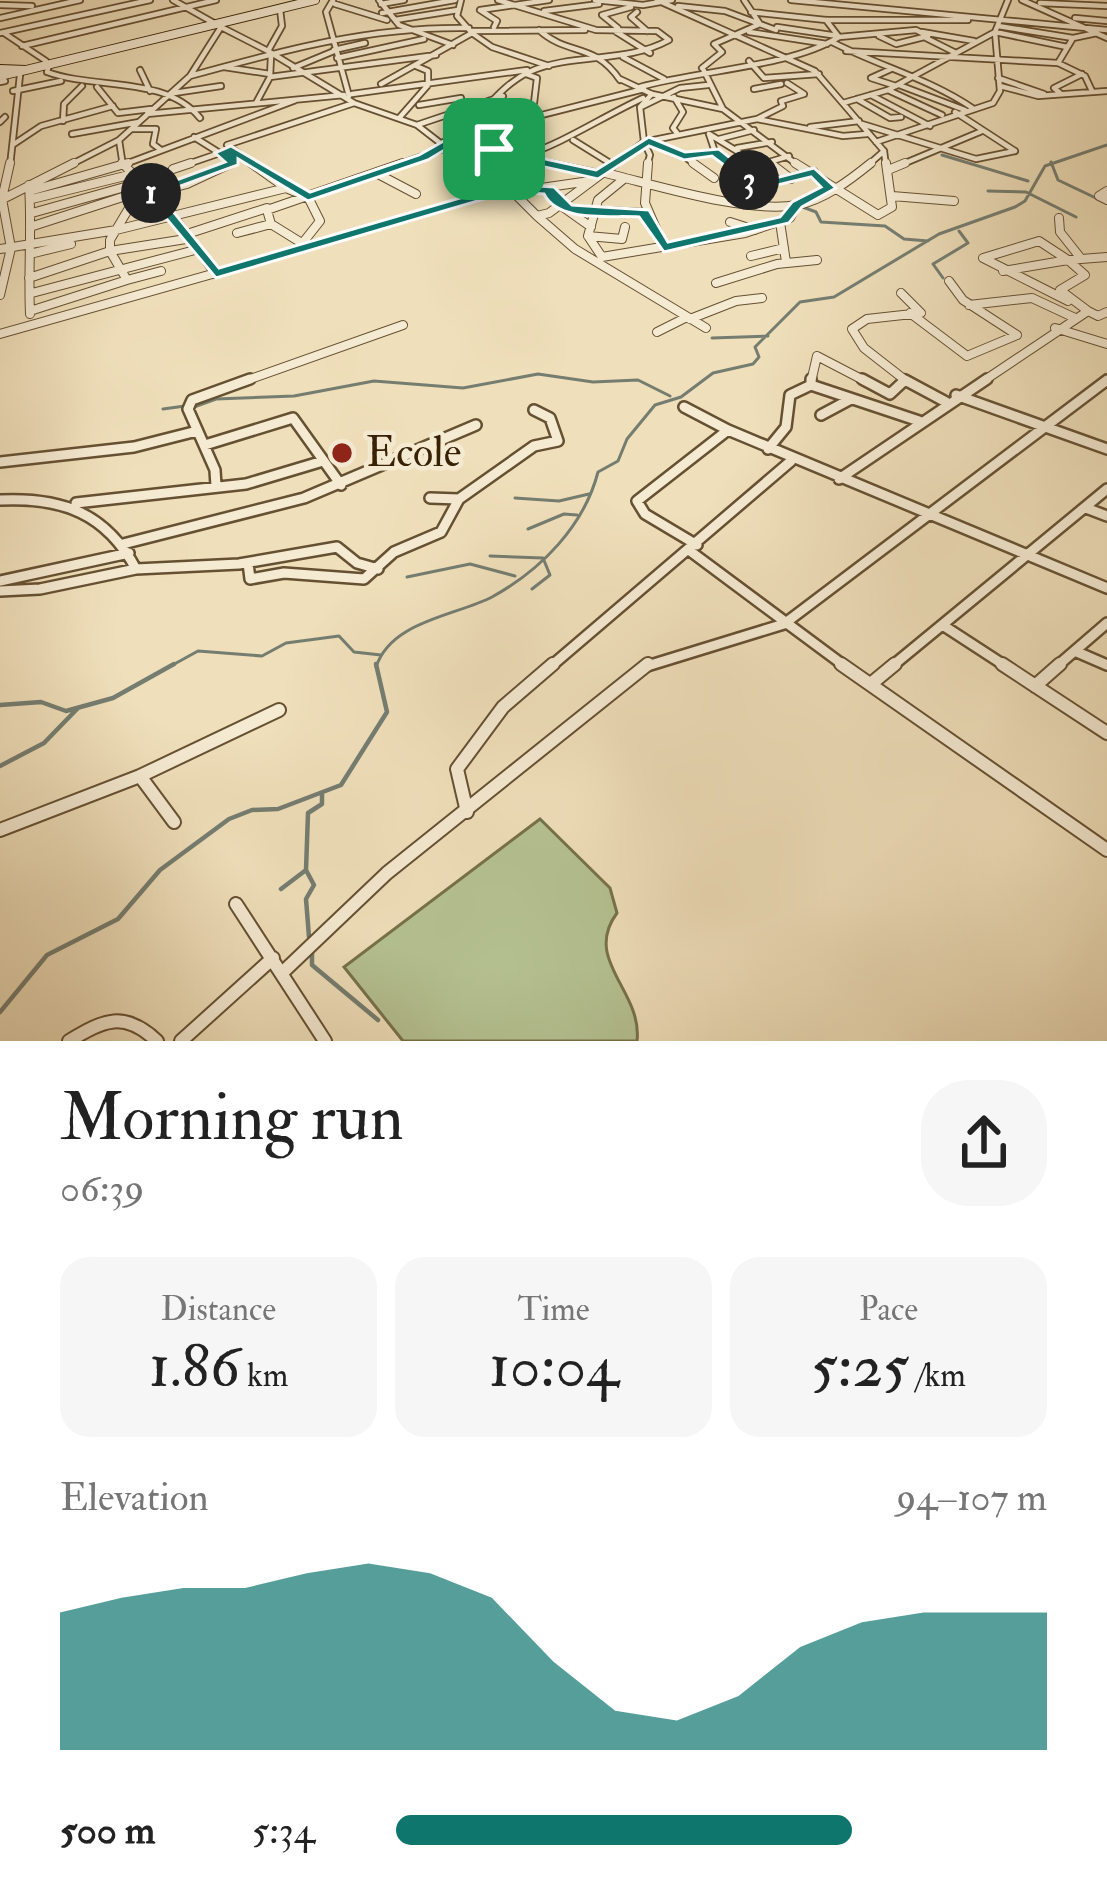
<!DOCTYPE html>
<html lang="en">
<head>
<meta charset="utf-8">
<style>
	body { margin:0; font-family:"IM FELL Double Pica",serif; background:#f6f6f6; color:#222; height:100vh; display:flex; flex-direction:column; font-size:45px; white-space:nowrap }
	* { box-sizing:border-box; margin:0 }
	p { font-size:39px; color:#767676 }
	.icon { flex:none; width:66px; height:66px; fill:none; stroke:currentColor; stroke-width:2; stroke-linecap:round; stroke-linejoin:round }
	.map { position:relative; height:1041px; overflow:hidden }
	.side { display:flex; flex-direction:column; background:#fff; flex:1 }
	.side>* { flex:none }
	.pin { position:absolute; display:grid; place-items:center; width:102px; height:102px; color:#fff; margin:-51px; border-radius:24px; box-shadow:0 6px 18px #0006 }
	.km { position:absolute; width:60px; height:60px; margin:-30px; border-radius:50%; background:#222; color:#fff; font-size:33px; line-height:60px; text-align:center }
	.round { display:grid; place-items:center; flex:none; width:126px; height:126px; border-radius:48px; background:#f6f6f6 }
	.overview { display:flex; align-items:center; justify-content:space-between; height:204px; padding:0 60px }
	h1 { font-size:66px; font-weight:600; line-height:90px }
	.metrics { display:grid; grid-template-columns:repeat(3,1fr); gap:18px; height:204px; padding:12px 60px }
	.metrics div { display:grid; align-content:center; border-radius:30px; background:#f6f6f6; text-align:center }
	.metrics b { font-size:60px; font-weight:600 }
	.metrics small { font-size:33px; font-weight:400 }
	.metrics p { font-size:33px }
	.chart { height:336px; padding:24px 60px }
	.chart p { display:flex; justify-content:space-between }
	.chart svg { width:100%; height:216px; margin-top:12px; fill:#0f766e; opacity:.7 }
	ul { padding:0 60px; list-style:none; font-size:39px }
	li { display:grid; grid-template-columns:192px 144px 1fr; align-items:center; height:90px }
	li i { height:30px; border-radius:15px; background:#0f766e }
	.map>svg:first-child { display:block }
	.green { fill:#b5c292; stroke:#76724b; stroke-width:3 }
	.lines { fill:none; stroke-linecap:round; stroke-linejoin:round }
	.stream-far1 { stroke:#757d71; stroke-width:3 }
	.stream { stroke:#757d71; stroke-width:4.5 }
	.minor-far3-casing { stroke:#665032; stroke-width:8 }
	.minor-far2-casing { stroke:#665032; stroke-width:10 }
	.minor-far1-casing { stroke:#665032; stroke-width:14 }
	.minor-casing { stroke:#665032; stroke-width:16 }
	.secondary-casing { stroke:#382104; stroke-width:10 }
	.minor-far3 { stroke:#f5ead2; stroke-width:4.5 }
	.minor-far2 { stroke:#f5ead2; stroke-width:8 }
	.minor-far1 { stroke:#f5ead2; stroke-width:9 }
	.minor { stroke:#f5ead2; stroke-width:12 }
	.secondary { stroke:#f5ead2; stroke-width:8 }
	.route { fill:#0f766e; stroke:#fff; stroke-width:3; fill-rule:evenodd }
	.poi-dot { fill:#8f2418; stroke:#f5ead2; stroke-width:4.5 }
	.labels { text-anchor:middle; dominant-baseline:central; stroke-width:9; stroke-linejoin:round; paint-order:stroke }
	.poi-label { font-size:42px; fill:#382104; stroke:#f5ead2; text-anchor:start }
</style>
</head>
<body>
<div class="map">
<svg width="1107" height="1041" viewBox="0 0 1107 1041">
	<rect width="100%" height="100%" fill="#efdfba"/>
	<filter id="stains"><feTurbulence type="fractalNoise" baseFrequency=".00167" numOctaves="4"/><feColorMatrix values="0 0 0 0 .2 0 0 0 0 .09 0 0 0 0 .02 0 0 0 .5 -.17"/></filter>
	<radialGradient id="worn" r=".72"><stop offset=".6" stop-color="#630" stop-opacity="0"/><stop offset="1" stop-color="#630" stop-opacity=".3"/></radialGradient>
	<path class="green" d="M 540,819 L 610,888 L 617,913 C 582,960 643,991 637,1041 L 403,1041 L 344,967 Z"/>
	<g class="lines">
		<path class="stream-far1" d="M 942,155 L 1028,181
			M 1051,162 L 1058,180 L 1100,200
			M 988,191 L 1026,192 L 1076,217
			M 800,206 L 816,212 L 821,222 L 885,226 L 904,239 L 928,241
			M 943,278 L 933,264 L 968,243 L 959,231
			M 712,338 L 768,336
			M 194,407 L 216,399 L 294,396 L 374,381 L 463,388 L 538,374 L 593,382 L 638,380 L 670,396
			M 163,409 L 185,406
			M 515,498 L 559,501 L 589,494
			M 528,529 L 564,514 L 577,515
			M 490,556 L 543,558 L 550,575 L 532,589
			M 407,577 L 470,564 L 515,576
			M 169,667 L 198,651 L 262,656 L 286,643 L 339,636 L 354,652 L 381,655
			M 376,667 C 391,621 455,616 492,597 C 541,570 584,526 598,472 L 618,461 L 627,439 L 655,405 L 681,397 L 713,373 L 753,364 L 759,357 L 755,347 L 800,302 L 834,297 L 939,234 L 1015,207 L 1025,201 L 1045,166 L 1107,145"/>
		<path class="stream" d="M 0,705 L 41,702 L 66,711 L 113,698 L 174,664
			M 0,766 L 44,743 L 78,708
			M 306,870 L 314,885 L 306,899 L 309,937
			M 281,889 L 306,870 L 308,813 L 322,804 L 322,794
			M 312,952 L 312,965 L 378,1020
			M 0,1012 L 47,955 L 118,919 L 160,870 L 229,819 L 252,810 L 278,809 L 341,785 L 387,712 L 376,664"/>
		<defs>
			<path id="minor-far3" d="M 333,0 L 326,12 L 349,96
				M 379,0 L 399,25 L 453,45
				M 595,0 L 643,5 L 672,0
				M 657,0 L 815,71 L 884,151 L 867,166
				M 791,0 L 1107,30
				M 1022,0 L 1107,38
				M 1040,3 L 1107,6
				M 335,4 L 387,20
				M 381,4 L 404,0
				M 0,5 L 32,6
				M 678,6 L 725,11 L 776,30
				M 631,7 L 602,15 L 618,28 L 615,31 L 650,53
				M 280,9 L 282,26 L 268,51 L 354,103 L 417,125 L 470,166
				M 544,11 L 599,4
				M 637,12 L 631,17 L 647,31
				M 751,12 L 826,20 L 968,20
				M 382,13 L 455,0
				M 0,18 L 80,0
				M 1075,18 L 1107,21
				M 395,20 L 458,10
				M 998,26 L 1073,38
				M 221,27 L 268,51
				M 494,27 L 497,21 L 480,10 L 549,0
				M 777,27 L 838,36
				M 539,30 C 569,57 593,41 620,80
				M 470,31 L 585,30
				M 749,32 L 827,44
				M 922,32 L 974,41
				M 995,32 L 1067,47
				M 0,33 L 150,0
				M 4,33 L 46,61
				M 472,33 L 492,47 L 549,66
				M 879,36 L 896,44 L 928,36
				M 839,37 L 916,30 L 928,36
				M 926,38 L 956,53
				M 832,42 C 881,67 928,78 974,109
				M 22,46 L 216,0
				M 334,50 L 365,43
				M 846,51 L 1058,63 L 1085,76 L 1092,91
				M 623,57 L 664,79
				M 337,58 L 424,39
				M 749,61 L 764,78 L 819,74
				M 1058,63 L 1073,38 L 1097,33
				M 49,65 L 47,72 C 96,90 165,75 200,118
				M 224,67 L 270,74
				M 293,68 L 334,51
				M 702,68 L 722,52 L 714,44 L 760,24 L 744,0
				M 703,69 L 723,109
				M 891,69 L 871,78 L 896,86
				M 140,70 L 150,91
				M 190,76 C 284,50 371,26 469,28
				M 270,77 L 436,55
				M 998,78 L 1044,94
				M 620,79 L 652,94 L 723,109 L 799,166
				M 0,82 L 5,81
				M 381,84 L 472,33 L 457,16 L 461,0
				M 899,85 L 965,110
				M 1000,86 L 1038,96 L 1107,91
				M 97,87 L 118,113 L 151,109
				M 640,87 C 700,70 790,67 839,37 L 826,20
				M 754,89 L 781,84
				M 888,90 L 942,115
				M 13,91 L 61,81
				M 174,93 L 221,86
				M 1060,93 L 1054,88 L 1082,74
				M 352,94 L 527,70
				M 871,95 L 930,126
				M 674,97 L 683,112 L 673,128 L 677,133
				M 857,99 L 890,118 L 901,117
				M 256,103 L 270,77 L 271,56
				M 843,103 L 888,90 L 995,32 L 1008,0
				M 419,105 L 461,98
				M 641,107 L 680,88 L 708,85
				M 955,112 L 1015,151
				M 147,114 L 344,95
				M 400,117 L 428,85 L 428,71 L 416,66
				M 757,119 L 783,106 L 781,101 L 804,94 L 787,83
				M 63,121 L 64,104 L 82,86
				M 510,121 L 534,103 L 537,78 L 526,74
				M 0,122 L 5,117
				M 862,124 L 976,159 L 1015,151
				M 417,125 L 503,96
				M 810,127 L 859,121
				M 131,129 L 156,129 L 153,144 L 161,150
				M 72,134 L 139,122
				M 709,134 L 715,152 L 732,166
				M 709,134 L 750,159
				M 194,137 L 234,162 L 226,166
				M 455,137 L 644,89
				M 719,139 L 754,130
				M 573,140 L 610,163
				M 649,141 L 684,156 L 715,152
				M 449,142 L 560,166
				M 876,142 L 993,103 L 1000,91 L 995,32
				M 14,144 L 41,126 L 113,106
				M 440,144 C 477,128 494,88 529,72 C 574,52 625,64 669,40 L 657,31 L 596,30 L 498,0
				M 737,148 L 772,142
				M 884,151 L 886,166
				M 684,156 L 697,166
				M 521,157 C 566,142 600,118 643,98
				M 10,166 L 20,75
				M 68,166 L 119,140
				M 120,166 L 296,100
				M 123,166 L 119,140 L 190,76 L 221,27 L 173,0
				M 182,166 L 220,153
				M 256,166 L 227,145 L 354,103
				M 394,166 L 443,149
				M 523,166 L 532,161
				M 612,166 L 644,142 L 640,107 L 652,94
				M 647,166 L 650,155 L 644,142 L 757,119 L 843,136 L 867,134
				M 774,166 L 769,162 L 789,156
				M 898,166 L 982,131"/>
			<path id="minor-far2" d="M 122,163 L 167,208 L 216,274
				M 462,163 L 498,175 L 513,192 L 590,181
				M 546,163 L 598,174
				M 648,163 L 645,203 L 664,247
				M 693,163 L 714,178
				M 728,163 L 756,186 L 814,172
				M 770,163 L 791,179
				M 795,163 L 878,215 L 892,207 L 886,163
				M 173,169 L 191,163
				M 888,170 L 905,163
				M 601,172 C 653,184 745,214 797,205 C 824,200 850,180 871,163
				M 378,174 L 416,194
				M 475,178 L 488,191
				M 501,178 L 529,163
				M 625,178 L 598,200 L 588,236 L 602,257 L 745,233 L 790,218 L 797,205
				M 29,185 C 32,229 28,270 30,314
				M 549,190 L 553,200 L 591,227
				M 30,191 L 128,163
				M 1107,191 L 1099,196 L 1107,200
				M 513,192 L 537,216 L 549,213 L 616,163
				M 892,196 L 954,201
				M 32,199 L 129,175
				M 1,200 L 74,163
				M 569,209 L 644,213
				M 32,213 L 139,183
				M 537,216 L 575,249 L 706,328
				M 1059,218 L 1060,232 L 1079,256
				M 730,222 L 755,230
				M 780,222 L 786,262
				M 30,227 L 135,193
				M 237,233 L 271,224
				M 184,235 L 267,208
				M 588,236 L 622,239 L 625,227
				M 300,242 L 271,224 L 267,210 L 403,163
				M 0,249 L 116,230 L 286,188 L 251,163
				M 297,250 L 508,188
				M 34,253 L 71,244
				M 751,256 L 784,248
				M 1068,260 L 1039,241 L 983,258 L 1068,301
				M 1003,271 L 1068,260
				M 29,278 L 110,251 L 110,240 L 135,198 L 187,184 L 232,163
				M 127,280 L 161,271
				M 949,281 L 963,300 L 1017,335
				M 716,283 L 777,264 L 817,260
				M 32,293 L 195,250
				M 901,293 L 921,313 L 867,319 L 852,329 L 864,348 L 905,380
				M 0,295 L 11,248 L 2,199 L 10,163
				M 969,305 L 1032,298 L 1075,318
				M 30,311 L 127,280 L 110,251 L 186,239
				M 1088,311 L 1098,316 L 1107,312
				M 910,313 L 967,356 L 1017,335
				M 690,319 L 736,301 L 762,298
				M 1055,328 L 1107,344
				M 657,332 L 687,317
				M 0,334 L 297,250 L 320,221 L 308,197 L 286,188
				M 242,382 L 403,325
				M 811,382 L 817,356 L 867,382
				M 903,382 L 909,382
				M 982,382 L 1088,311 L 1060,290 L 1085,275 L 1068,260 L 1107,257"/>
			<path id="minor-far1" d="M 862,379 L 890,394 L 905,380 L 946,402
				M 811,385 L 919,421
				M 956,395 L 1107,449
				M 684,407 L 728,430 L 637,501 L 645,514 L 697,545
				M 821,415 L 849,400
				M 728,430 L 1107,588
				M 205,445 L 293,418 L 341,485
				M 768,449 L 786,427 L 790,395 L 811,385 L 811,379
				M 0,462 L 134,447 L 197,431
				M 839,479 L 987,379
				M 216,486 L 215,470 L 188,409 L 192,400 L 250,379
				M 430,498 L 459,499 L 534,446 L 558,441 L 550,418 L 534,410
				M 0,500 C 62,497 106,513 136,569 L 239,564 L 337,547 L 357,563 L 378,569
				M 76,503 L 246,484 L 323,461
				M 1086,508 L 1107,516
				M 123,544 L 304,498 L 476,425
				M 690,551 L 846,667
				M 248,563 L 250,579 L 284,573 L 364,579 L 394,552 L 441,532 L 459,499
				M 0,581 L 129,553
				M 0,591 L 40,589 L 136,569
				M 944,626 L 1007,667
				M 1077,652 L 1107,665
				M 550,667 L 791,461
				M 644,667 L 784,624 L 1107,380
				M 891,667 L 1107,489
				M 1056,667 L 1107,623"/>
			<path id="minor" d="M 841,664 L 1107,850
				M 1002,664 L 1107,733
				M 872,683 L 895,664
				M 1035,686 L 1060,664
				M 467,812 L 457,769 L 503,707 L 553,664
				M 174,822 L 140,776 L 279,710
				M 0,830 L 140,776
				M 236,904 L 325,1041
				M 283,972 L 387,873 L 648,664
				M 69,1041 C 104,1020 124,1010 157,1041
				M 181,1041 L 273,958"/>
			<path id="secondary" d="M 0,69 L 26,70 L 0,76
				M 26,70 L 315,0"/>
		</defs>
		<use href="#minor-far3" class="minor-far3-casing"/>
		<use href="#minor-far2" class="minor-far2-casing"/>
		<use href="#minor-far1" class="minor-far1-casing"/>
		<use href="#minor" class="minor-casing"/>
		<use href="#secondary" class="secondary-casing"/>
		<use href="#minor-far3" class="minor-far3"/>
		<use href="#minor-far2" class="minor-far2"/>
		<use href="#minor-far1" class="minor-far1"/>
		<use href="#minor" class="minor"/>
		<use href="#secondary" class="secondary"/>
	</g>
	<path class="route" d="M 649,137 L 685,152 L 719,149 L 760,182 L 814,168 L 836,188 L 802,207 L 789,223 L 664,252 L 639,217 C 611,215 558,223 544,194 L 508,192 L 216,278 L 144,192 L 225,162 L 215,153 L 231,146 L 310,192 L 419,155 L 449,138 L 596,170 ZM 451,146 L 598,179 L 649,146 L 684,160 L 712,156 L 757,190 L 811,177 L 821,187 L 792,202 L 780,217 L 668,242 L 649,210 L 572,205 L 554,187 L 508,184 L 219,268 L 159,194 L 238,165 L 238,159 L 308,201 L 428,160 Z"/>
	<circle class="poi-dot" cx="342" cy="453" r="12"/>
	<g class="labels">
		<g class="poi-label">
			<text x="366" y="453">Ecole</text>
		</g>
	</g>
	<rect width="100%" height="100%" filter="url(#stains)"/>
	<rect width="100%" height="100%" fill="url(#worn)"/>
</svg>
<div class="pin" style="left:494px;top:149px;background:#1e9e55"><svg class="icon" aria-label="arrive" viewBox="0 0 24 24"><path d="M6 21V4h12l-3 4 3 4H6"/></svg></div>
<b class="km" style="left:151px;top:193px">1</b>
<b class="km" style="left:749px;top:180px">3</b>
</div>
<section class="side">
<div class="overview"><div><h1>Morning run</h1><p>06:39</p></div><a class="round"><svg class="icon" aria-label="share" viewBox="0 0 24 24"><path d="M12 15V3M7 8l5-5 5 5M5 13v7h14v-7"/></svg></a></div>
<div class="metrics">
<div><p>Distance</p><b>1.86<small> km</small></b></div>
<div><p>Time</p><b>10:04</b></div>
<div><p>Pace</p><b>5:25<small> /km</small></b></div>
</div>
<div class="chart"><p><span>Elevation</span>94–107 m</p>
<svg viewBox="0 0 160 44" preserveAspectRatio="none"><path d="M0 44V16L10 13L20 11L30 11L40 8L50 6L60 8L70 13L80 26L90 36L100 38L110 33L120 23L130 18L140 16L150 16L160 16V44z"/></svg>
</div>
<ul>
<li><b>500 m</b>5:34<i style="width:70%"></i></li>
</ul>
</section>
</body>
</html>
